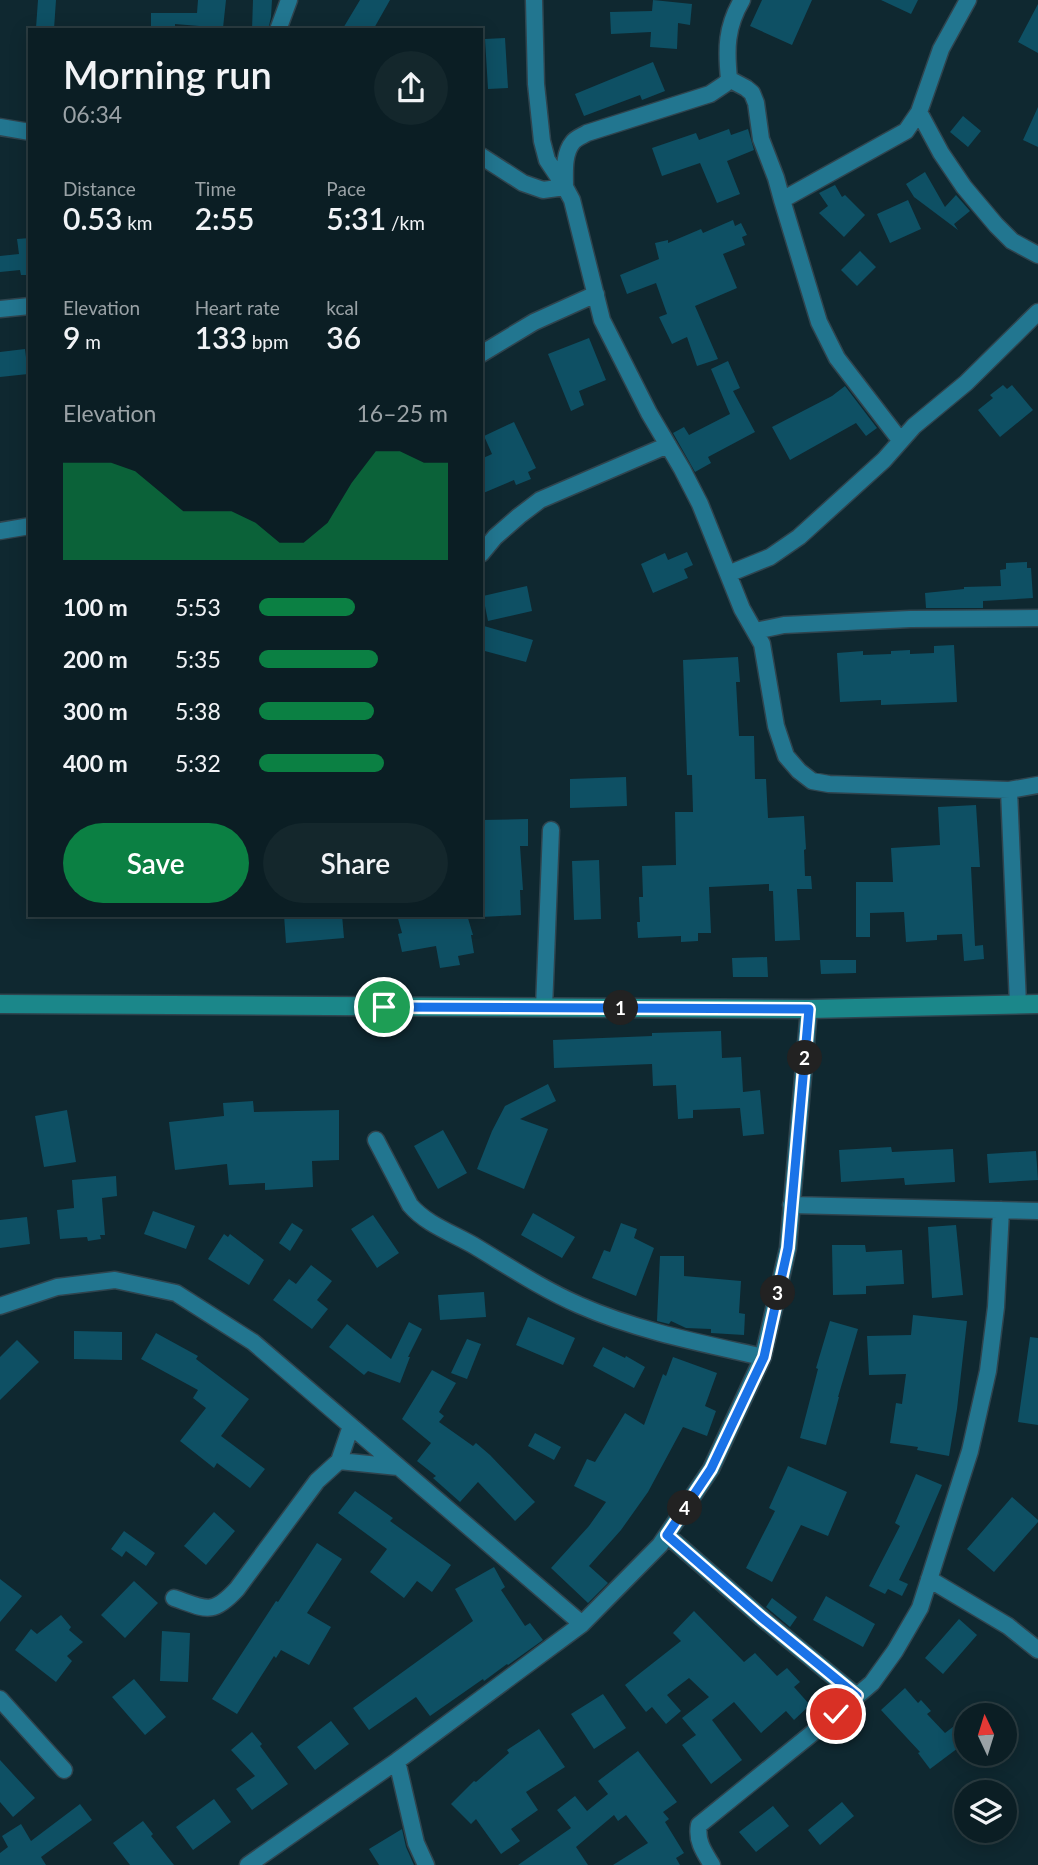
<!DOCTYPE html>
<html lang="en">
<head>
<meta charset="utf-8">
<style>
	body { margin:0; font-family:Lato,sans-serif; background:#14272c; color:#f1f3f6; height:100vh; display:flex; flex-direction:column; font-size:26px; white-space:nowrap }
	* { box-sizing:border-box; margin:0 }
	p { font-size:23px; color:#9aa2a6 }
	.icon { flex:none; width:38px; height:38px; fill:none; stroke:currentColor; stroke-width:2; stroke-linecap:round; stroke-linejoin:round }
	.map { position:relative; flex:1; overflow:hidden }
	.sheet { position:absolute; left:28px; top:28px; width:455px; height:889px; display:flex; flex-direction:column; background:#0b1e24; border-radius:0px; box-shadow:0 4px 18px #0003,0 0 0 2px #2b3c41 }
	.sheet>* { flex:none }
	.needle { width:46px; rotate:356deg }
	.controls { position:absolute; left:954px; top:1703px; display:grid; gap:14px }
	.controls a { display:grid; place-items:center; width:63px; height:63px; border-radius:50%; background:#0b1e24; box-shadow:0 4px 18px #0003,0 0 0 2px #2b3c41; font-size:35px }
	.pin { position:absolute; display:grid; place-items:center; width:60px; height:60px; color:#fff; margin:-30px; border:4px solid #fff; border-radius:50%; box-shadow:0 2px 7px #0007 }
	.km { position:absolute; width:35px; height:35px; margin:-18px; border-radius:50%; background:#222; color:#fff; font-size:19px; line-height:35px; text-align:center }
	.round { display:grid; place-items:center; flex:none; width:74px; height:74px; border-radius:37px; background:#14272c }
	.headline { display:flex; align-items:center; justify-content:space-between; height:119px; padding:0 35px }
	h1 { font-size:38px; font-weight:600; line-height:52px }
	.figures { display:grid; grid-template-columns:repeat(3,1fr); gap:10px; height:119px; padding:7px 35px }
	.figures div { display:grid; align-content:center }
	.figures b { font-size:30px; font-weight:600 }
	.figures small { font-size:19px; font-weight:400 }
	.figures p { font-size:19px }
	.chart { height:196px; padding:14px 35px }
	.chart p { display:flex; justify-content:space-between }
	.chart svg { width:100%; height:126px; margin-top:7px; fill:#0b8043; opacity:.7 }
	.primary-button { display:flex; gap:14px; margin-top:auto; padding:14px 35px }
	.primary-button a { flex:1; height:80px; border-radius:42px; background:#0b8043; color:#fff; font-size:28px; font-weight:600; line-height:80px; text-align:center }
	.primary-button a+a { background:#14272c; color:#f1f3f6 }
	ul { padding:0 35px; list-style:none; font-size:23px }
	li { display:grid; grid-template-columns:112px 84px 1fr; align-items:center; height:52px }
	li i { height:18px; border-radius:9px; background:#0b8043 }
	.map>svg:first-child { display:block }
	.building { fill:#0e5064 }
	.lines { fill:none; stroke-linecap:round; stroke-linejoin:round }
	.minor-casing { stroke:#2f444e; stroke-width:19 }
	.secondary-casing { stroke:#2f444e; stroke-width:21 }
	.minor { stroke:#227690; stroke-width:16 }
	.secondary { stroke:#1b878a; stroke-width:18 }
	.route-casing { stroke:#fff; stroke-width:14 }
	.route { stroke:#1a73e8; stroke-width:9 }
</style>
</head>
<body>
<div class="map">
<svg width="1038" height="1865" viewBox="0 0 1038 1865">
	<rect width="100%" height="100%" fill="#0f2830"/>
	<path class="building" d="M 38,0 L 56,0 L 54,29 L 36,28 Z
		M 198,0 L 226,0 L 223,28 L 175,24 L 175,30 L 151,30 L 151,13 L 197,13 Z
		M 253,0 L 272,0 L 271,17 L 268,30 L 252,30 Z
		M 360,0 L 390,0 L 373,30 L 342,30 Z
		M 653,0 L 692,4 L 690,25 L 678,23 L 677,49 L 650,47 L 651,32 L 611,34 L 610,12 L 652,11 Z
		M 762,0 L 812,0 L 792,45 L 750,26 Z
		M 881,0 L 918,0 L 911,14 Z
		M 1038,4 L 1038,53 L 1018,42 Z
		M 505,38 L 508,88 L 488,89 L 485,39 Z
		M 653,62 L 665,91 L 642,100 L 640,95 L 584,116 L 575,94 Z
		M 1038,107 L 1038,147 L 1023,140 Z
		M 963,116 L 981,131 L 968,147 L 950,132 Z
		M 729,129 L 731,135 L 748,129 L 754,150 L 727,161 L 740,194 L 717,203 L 700,163 L 662,176 L 652,148 L 696,133 L 699,140 Z
		M 925,172 L 945,207 L 956,195 L 970,211 L 954,224 L 958,230 L 914,197 L 906,184 Z
		M 835,185 L 842,197 L 845,195 L 865,215 L 844,237 L 819,213 L 828,206 L 819,193 Z
		M 908,200 L 921,229 L 890,243 L 877,214 Z
		M 733,220 L 735,226 L 741,223 L 747,235 L 742,237 L 745,245 L 723,254 L 737,288 L 695,306 L 718,359 L 697,366 L 687,337 L 672,344 L 659,317 L 667,314 L 656,283 L 627,294 L 620,275 L 659,259 L 655,243 L 668,240 L 668,243 L 701,229 L 703,233 Z
		M 30,238 L 30,275 L 21,275 L 20,270 L 0,272 L 0,256 L 19,254 L 17,239 Z
		M 860,251 L 876,267 L 857,286 L 841,270 Z
		M 589,338 L 606,380 L 579,391 L 584,405 L 571,411 L 548,354 Z
		M 25,349 L 28,374 L 0,377 L 0,352 Z
		M 728,361 L 740,388 L 733,391 L 755,432 L 708,457 L 711,463 L 695,472 L 673,433 L 684,427 L 689,435 L 730,414 L 711,369 Z
		M 1003,385 L 1007,389 L 1012,385 L 1033,410 L 1000,437 L 978,410 L 993,398 L 990,395 Z
		M 845,386 L 877,428 L 866,436 L 856,423 L 790,460 L 772,427 L 832,396 Z
		M 514,422 L 536,468 L 528,472 L 531,479 L 516,485 L 514,480 L 481,494 L 481,459 L 492,454 L 484,436 Z
		M 687,552 L 693,565 L 684,569 L 688,578 L 653,593 L 641,564 L 665,553 L 668,560 Z
		M 1027,562 L 1027,568 L 1031,568 L 1033,598 L 983,601 L 983,608 L 926,608 L 925,593 L 964,589 L 964,587 L 1001,586 L 1000,570 L 1006,569 L 1006,563 Z
		M 527,586 L 532,611 L 488,621 L 483,596 Z
		M 484,626 L 533,640 L 526,662 L 481,650 L 481,638 Z
		M 954,645 L 957,702 L 881,705 L 881,700 L 840,702 L 837,653 L 863,651 L 863,655 L 891,654 L 891,651 L 910,650 L 910,654 L 934,653 L 934,646 Z
		M 738,657 L 740,682 L 736,682 L 739,736 L 754,736 L 755,779 L 766,779 L 768,818 L 804,816 L 806,849 L 804,850 L 805,876 L 811,876 L 812,889 L 797,889 L 800,940 L 775,941 L 773,891 L 769,891 L 769,884 L 709,887 L 711,933 L 698,933 L 698,941 L 681,942 L 681,936 L 638,938 L 637,922 L 640,922 L 639,897 L 643,897 L 642,866 L 676,865 L 675,812 L 693,812 L 692,775 L 687,775 L 683,660 Z
		M 626,777 L 627,806 L 570,808 L 570,779 Z
		M 976,805 L 980,867 L 971,867 L 975,946 L 983,945 L 984,959 L 964,961 L 962,934 L 937,935 L 937,940 L 906,942 L 904,912 L 870,913 L 870,937 L 856,937 L 856,882 L 893,882 L 891,848 L 940,845 L 938,807 Z
		M 528,819 L 528,846 L 520,846 L 523,890 L 520,890 L 521,915 L 481,917 L 481,820 Z
		M 599,860 L 601,919 L 574,920 L 572,861 Z
		M 284,915 L 342,915 L 344,938 L 286,943 Z
		M 397,915 L 467,915 L 473,935 L 471,935 L 474,953 L 458,956 L 460,965 L 440,968 L 436,946 L 402,952 L 398,934 L 402,933 Z
		M 767,957 L 768,977 L 733,977 L 732,958 Z
		M 820,960 L 856,960 L 856,973 L 821,974 Z
		M 721,1031 L 722,1058 L 741,1057 L 743,1092 L 760,1090 L 764,1134 L 743,1136 L 740,1108 L 693,1110 L 693,1118 L 678,1119 L 676,1085 L 653,1086 L 652,1064 L 554,1068 L 553,1040 L 652,1036 L 652,1033 Z
		M 548,1084 L 556,1101 L 520,1119 L 548,1129 L 524,1189 L 477,1169 L 492,1131 L 505,1106 Z
		M 253,1101 L 254,1112 L 339,1110 L 339,1160 L 312,1161 L 313,1187 L 265,1190 L 265,1183 L 229,1185 L 227,1164 L 175,1170 L 169,1122 L 224,1116 L 223,1103 Z
		M 67,1110 L 76,1162 L 44,1167 L 35,1116 Z
		M 443,1130 L 467,1173 L 438,1189 L 414,1146 Z
		M 891,1147 L 892,1152 L 953,1149 L 955,1182 L 905,1185 L 904,1178 L 841,1182 L 839,1150 Z
		M 1036,1151 L 1038,1180 L 989,1183 L 987,1154 Z
		M 116,1176 L 117,1196 L 102,1198 L 105,1235 L 100,1235 L 101,1239 L 88,1241 L 87,1237 L 60,1239 L 57,1210 L 74,1208 L 72,1180 Z
		M 153,1211 L 195,1226 L 186,1249 L 144,1234 Z
		M 533,1213 L 575,1237 L 562,1258 L 521,1235 Z
		M 373,1215 L 399,1253 L 377,1268 L 351,1229 Z
		M 27,1217 L 30,1244 L 0,1248 L 0,1220 Z
		M 292,1223 L 303,1230 L 290,1251 L 279,1243 Z
		M 621,1223 L 637,1229 L 634,1238 L 654,1248 L 636,1296 L 592,1278 L 604,1250 L 610,1252 Z
		M 956,1225 L 963,1295 L 932,1298 L 928,1227 Z
		M 224,1234 L 228,1237 L 230,1234 L 264,1260 L 249,1285 L 208,1259 Z
		M 832,1245 L 865,1245 L 866,1252 L 902,1250 L 904,1284 L 866,1286 L 866,1294 L 833,1295 Z
		M 660,1256 L 684,1256 L 684,1276 L 741,1281 L 739,1313 L 745,1314 L 744,1335 L 711,1333 L 711,1329 L 686,1328 L 671,1321 L 669,1324 L 657,1321 Z
		M 311,1265 L 332,1281 L 317,1300 L 328,1309 L 312,1329 L 273,1300 L 289,1279 L 296,1284 Z
		M 484,1292 L 486,1317 L 440,1320 L 438,1295 Z
		M 913,1315 L 967,1321 L 957,1409 L 949,1456 L 917,1450 L 918,1447 L 890,1443 L 896,1403 L 902,1404 L 906,1374 L 869,1375 L 867,1336 L 911,1335 Z
		M 528,1317 L 575,1338 L 563,1365 L 516,1345 Z
		M 830,1321 L 858,1329 L 838,1397 L 839,1397 L 826,1445 L 800,1438 L 818,1369 L 816,1368 Z
		M 409,1322 L 422,1329 L 408,1357 L 410,1357 L 400,1383 L 368,1371 L 364,1375 L 329,1347 L 347,1324 L 391,1359 Z
		M 74,1331 L 122,1332 L 122,1360 L 74,1359 Z
		M 156,1333 L 198,1356 L 196,1359 L 249,1399 L 221,1436 L 265,1469 L 250,1488 L 217,1463 L 214,1468 L 180,1441 L 206,1408 L 193,1398 L 198,1390 L 141,1359 Z
		M 1030,1337 L 1038,1338 L 1038,1425 L 1018,1422 Z
		M 467,1339 L 481,1344 L 467,1379 L 451,1373 Z
		M 17,1340 L 39,1362 L 0,1400 L 0,1357 Z
		M 603,1347 L 625,1358 L 626,1356 L 645,1367 L 634,1388 L 593,1366 Z
		M 673,1357 L 717,1373 L 705,1406 L 716,1411 L 707,1436 L 683,1427 L 648,1492 L 621,1530 L 589,1566 L 608,1583 L 588,1603 L 551,1568 L 589,1526 L 606,1502 L 574,1486 L 587,1459 L 595,1462 L 625,1413 L 644,1425 L 663,1374 L 666,1376 Z
		M 432,1370 L 456,1383 L 439,1412 L 444,1416 L 439,1422 L 473,1446 L 476,1443 L 490,1455 L 535,1502 L 515,1521 L 478,1482 L 460,1502 L 433,1478 L 436,1476 L 417,1461 L 431,1443 L 402,1419 Z
		M 535,1433 L 561,1447 L 554,1460 L 528,1446 Z
		M 788,1466 L 847,1492 L 828,1536 L 801,1525 L 772,1582 L 746,1568 L 775,1511 L 769,1508 Z
		M 916,1474 L 942,1485 L 915,1547 L 899,1580 L 908,1584 L 902,1596 L 888,1589 L 885,1594 L 869,1586 L 900,1526 L 895,1523 Z
		M 355,1491 L 393,1518 L 390,1521 L 451,1565 L 432,1592 L 417,1581 L 404,1598 L 370,1572 L 387,1549 L 338,1513 Z
		M 1012,1497 L 1038,1520 L 1038,1522 L 994,1572 L 967,1549 Z
		M 214,1512 L 235,1531 L 206,1565 L 184,1546 Z
		M 124,1531 L 155,1553 L 146,1566 L 126,1551 L 122,1557 L 111,1549 Z
		M 317,1543 L 342,1559 L 307,1613 L 331,1627 L 309,1665 L 281,1650 L 276,1658 L 274,1656 L 237,1714 L 212,1699 L 276,1601 L 278,1602 Z
		M 494,1567 L 505,1587 L 501,1590 L 525,1626 L 530,1623 L 543,1640 L 508,1665 L 507,1664 L 484,1681 L 483,1679 L 430,1716 L 416,1697 L 369,1730 L 353,1708 L 473,1621 L 455,1589 Z
		M 0,1579 L 22,1596 L 0,1622 Z
		M 134,1581 L 158,1603 L 125,1638 L 101,1615 Z
		M 826,1596 L 875,1624 L 863,1647 L 813,1620 Z
		M 772,1598 L 797,1617 L 790,1627 L 766,1607 Z
		M 694,1611 L 744,1662 L 755,1653 L 777,1676 L 787,1668 L 800,1682 L 794,1687 L 810,1705 L 794,1720 L 786,1711 L 761,1733 L 734,1702 L 712,1720 L 742,1760 L 711,1784 L 682,1745 L 696,1735 L 682,1718 L 709,1697 L 689,1678 L 667,1695 L 681,1711 L 666,1724 L 652,1707 L 646,1712 L 625,1685 L 681,1641 L 673,1633 Z
		M 61,1615 L 71,1627 L 69,1630 L 83,1642 L 67,1656 L 72,1661 L 56,1682 L 15,1650 L 31,1629 L 37,1634 Z
		M 959,1619 L 977,1635 L 943,1674 L 925,1658 Z
		M 162,1631 L 190,1633 L 188,1682 L 160,1681 Z
		M 134,1679 L 166,1717 L 145,1735 L 112,1697 Z
		M 905,1688 L 918,1703 L 921,1700 L 931,1711 L 927,1714 L 945,1733 L 966,1717 L 966,1742 L 930,1769 L 918,1753 L 920,1752 L 881,1710 Z
		M 603,1694 L 626,1728 L 594,1749 L 571,1714 Z
		M 331,1721 L 349,1744 L 315,1770 L 297,1747 Z
		M 539,1729 L 565,1767 L 526,1792 L 538,1810 L 511,1829 L 520,1841 L 501,1854 L 476,1819 L 471,1824 L 451,1804 L 474,1781 L 476,1782 L 509,1753 L 507,1750 Z
		M 252,1732 L 262,1744 L 260,1746 L 288,1784 L 252,1810 L 236,1789 L 255,1776 L 231,1750 Z
		M 638,1751 L 677,1802 L 663,1812 L 669,1819 L 665,1822 L 684,1853 L 676,1858 L 680,1865 L 613,1865 L 648,1843 L 626,1815 L 618,1821 L 614,1815 L 576,1847 L 588,1865 L 518,1865 L 571,1828 L 557,1810 L 575,1796 L 587,1811 L 608,1794 L 598,1781 Z
		M 0,1760 L 35,1798 L 13,1817 L 0,1802 Z
		M 214,1799 L 231,1822 L 193,1850 L 176,1827 Z
		M 842,1802 L 854,1816 L 820,1845 L 808,1830 Z
		M 80,1804 L 92,1820 L 41,1857 L 46,1865 L 0,1865 L 0,1853 L 8,1847 L 2,1836 L 21,1824 L 31,1841 Z
		M 773,1806 L 789,1826 L 756,1852 L 739,1832 Z
		M 143,1821 L 153,1834 L 151,1836 L 174,1865 L 130,1865 L 113,1843 Z
		M 402,1829 L 406,1847 L 414,1865 L 379,1865 L 369,1849 Z"/>
	<g class="lines">
		<defs>
			<path id="minor" d="M 534,0 L 536,84 L 542,141 L 547,160 L 565,187 L 572,200 L 602,320 L 649,413 L 682,469 L 700,504 L 742,609 L 762,644 L 776,726 L 786,756 L 799,771 L 812,781 L 829,784 L 1009,790 L 1038,785
				M 278,30 L 289,0
				M 729,79 L 746,88 L 752,93 L 756,103 L 761,139 L 776,178 L 782,200 L 819,322 L 837,358 L 900,440
				M 919,112 L 941,153 L 964,187 L 996,225 L 1012,241 L 1038,255
				M 0,127 L 30,132
				M 481,156 L 523,183 L 543,190 L 565,187 C 565,173 563,154 573,142 C 576,138 582,136 587,133 L 710,94 L 725,84 L 729,79 C 726,49 726,27 742,0
				M 782,200 L 906,131 L 919,112 L 941,49 L 968,0
				M 0,309 L 30,306
				M 481,354 L 534,322 L 596,294
				M 0,531 L 30,526
				M 481,554 L 495,537 L 519,516 L 540,500 L 668,445
				M 728,574 L 770,557 L 799,537 L 884,460 L 914,426 L 966,383 L 1038,312
				M 755,631 L 784,625 L 910,619 L 1038,618
				M 1009,790 L 1018,1005
				M 544,1008 L 551,830
				M 376,1140 L 410,1205 C 426,1224 452,1233 473,1245 C 508,1266 542,1289 579,1305 C 638,1331 701,1343 763,1357
				M 791,1205 L 1038,1211
				M 0,1306 L 57,1287 L 115,1280 L 176,1293 L 253,1342 L 582,1624
				M 339,1461 L 398,1467
				M 667,1535 L 762,1618 L 857,1696
				M 929,1579 L 1008,1626 L 1038,1650
				M 174,1598 C 206,1609 212,1616 237,1589 L 317,1481 L 339,1461 L 351,1426
				M 0,1699 L 64,1770
				M 397,1761 L 416,1843 L 426,1865
				M 248,1865 L 397,1761 L 582,1624 L 660,1545 L 711,1469 L 763,1357 L 788,1248 L 809,1009
				M 712,1865 C 704,1852 696,1841 699,1825 L 836,1714 L 872,1683 L 895,1651 L 920,1608 L 970,1451 L 988,1371 L 996,1307 L 1001,1210"/>
			<path id="secondary" d="M 0,1004 L 809,1009 L 1038,1004"/>
		</defs>
		<use href="#minor" class="minor-casing"/>
		<use href="#secondary" class="secondary-casing"/>
		<use href="#minor" class="minor"/>
		<use href="#secondary" class="secondary"/>
	</g>
	<g class="lines">
		<defs>
			<path id="route" d="M 384,1007 L 809,1009 L 788,1248 L 764,1357 L 711,1469 L 667,1535 L 762,1618 L 857,1696 L 836,1714"/>
		</defs>
		<use href="#route" class="route-casing"/>
		<use href="#route" class="route"/>
	</g>
</svg>
<div class="controls">
<a><svg class="needle" viewBox="-14 -14 28 28"><path d="M0-13l5 13h-10z" fill="#e53935"/><path d="M0 13l5-13h-10z" fill="#9aa2a6"/></svg></a>
<a><svg class="icon" aria-label="layers" viewBox="0 0 24 24"><path d="M12 4l9 5-9 5-9-5zM3 14l9 5 9-5"/></svg></a>
</div>
<div class="pin" style="left:384px;top:1007px;background:#1e9e55"><svg class="icon" aria-label="arrive" viewBox="0 0 24 24"><path d="M6 21V4h12l-3 4 3 4H6"/></svg></div>
<div class="pin" style="left:836px;top:1714px;background:#d93025"><svg class="icon" aria-label="check" viewBox="0 0 24 24"><path d="M5 12l5 5 9-10"/></svg></div>
<b class="km" style="left:621px;top:1008px">1</b>
<b class="km" style="left:805px;top:1058px">2</b>
<b class="km" style="left:778px;top:1293px">3</b>
<b class="km" style="left:685px;top:1508px">4</b>
<section class="sheet">
<div class="headline"><div><h1>Morning run</h1><p>06:34</p></div><a class="round"><svg class="icon" aria-label="share" viewBox="0 0 24 24"><path d="M12 15V3M7 8l5-5 5 5M5 13v7h14v-7"/></svg></a></div>
<div class="figures">
<div><p>Distance</p><b>0.53<small> km</small></b></div>
<div><p>Time</p><b>2:55</b></div>
<div><p>Pace</p><b>5:31<small> /km</small></b></div>
</div>
<div class="figures">
<div><p>Elevation</p><b>9<small> m</small></b></div>
<div><p>Heart rate</p><b>133<small> bpm</small></b></div>
<div><p>kcal</p><b>36</b></div>
</div>
<div class="chart"><p><span>Elevation</span>16–25 m</p>
<svg viewBox="0 0 160 44" preserveAspectRatio="none"><path d="M0 44V10L10 10L20 10L30 13L40 20L50 27L60 27L70 27L80 31L90 38L100 38L110 31L120 17L130 6L140 6L150 10L160 10V44z"/></svg>
</div>
<ul>
<li><b>100 m</b>5:53<i style="width:51%"></i></li>
<li><b>200 m</b>5:35<i style="width:63%"></i></li>
<li><b>300 m</b>5:38<i style="width:61%"></i></li>
<li><b>400 m</b>5:32<i style="width:66%"></i></li>
</ul>
<div class="primary-button"><a>Save</a><a>Share</a></div>
</section>
</div>
</body>
</html>
